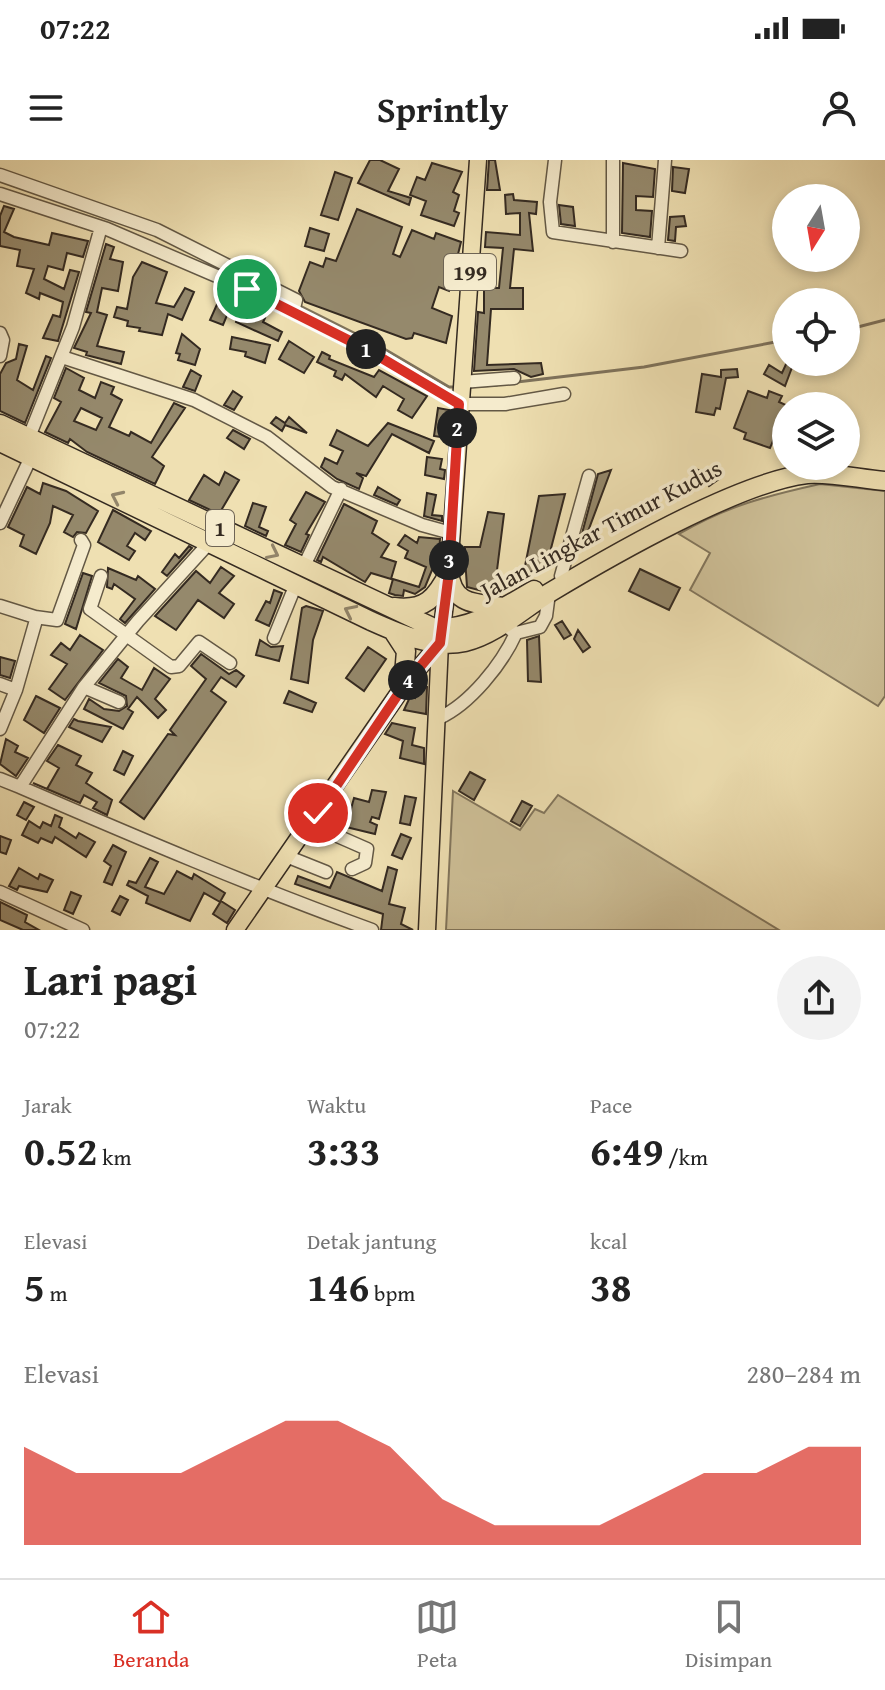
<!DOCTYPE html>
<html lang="id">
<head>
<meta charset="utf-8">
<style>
	body { margin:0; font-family:"Gentium Book Plus",serif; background:#f2f2f2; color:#222; height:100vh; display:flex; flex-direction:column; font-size:30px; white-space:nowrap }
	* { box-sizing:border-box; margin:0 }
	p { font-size:26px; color:#767676 }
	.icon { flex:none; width:44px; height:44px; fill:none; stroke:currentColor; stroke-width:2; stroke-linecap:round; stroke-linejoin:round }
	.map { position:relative; height:770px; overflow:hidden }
	.drawer { display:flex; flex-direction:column; background:#fff; flex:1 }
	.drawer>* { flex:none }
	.needle { width:52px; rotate:191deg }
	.fabs { position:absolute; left:772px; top:24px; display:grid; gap:16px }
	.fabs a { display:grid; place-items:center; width:88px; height:88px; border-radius:50%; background:#fff; box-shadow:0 4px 12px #0003; font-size:40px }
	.pin { position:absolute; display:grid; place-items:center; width:68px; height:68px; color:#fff; margin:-34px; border:4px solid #fff; border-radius:50%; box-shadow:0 2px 8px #0007 }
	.km { position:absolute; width:40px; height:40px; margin:-20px; border-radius:50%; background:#222; color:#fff; font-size:22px; line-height:40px; text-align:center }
	.round { display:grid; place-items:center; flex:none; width:84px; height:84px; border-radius:42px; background:#f2f2f2 }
	.headline { display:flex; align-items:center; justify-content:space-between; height:136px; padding:0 24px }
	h1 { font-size:44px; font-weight:600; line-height:60px }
	.stats { display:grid; grid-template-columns:repeat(3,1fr); gap:12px; height:136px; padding:8px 24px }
	.stats div { display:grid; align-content:center }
	.stats b { font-size:40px; font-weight:600 }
	.stats small { font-size:22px; font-weight:400 }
	.stats p { font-size:22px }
	.chart { height:224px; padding:16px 24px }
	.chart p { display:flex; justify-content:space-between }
	.chart svg { width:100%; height:144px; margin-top:8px; fill:#d93025; opacity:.7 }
	.status { display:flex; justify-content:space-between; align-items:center; height:56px; padding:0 40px; background:#fff; direction:ltr }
	.status svg { height:22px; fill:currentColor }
	header { display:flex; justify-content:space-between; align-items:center; height:104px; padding:0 24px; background:#fff; font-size:36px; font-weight:600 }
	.tab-bar { display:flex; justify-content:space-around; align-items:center; height:112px; border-top:2px solid #e0e0e0; background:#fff; font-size:22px; color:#767676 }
	.tab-bar a { display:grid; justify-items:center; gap:4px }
	.tab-bar .on { color:#d93025 }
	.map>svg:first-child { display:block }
	.green { fill:#cfc199; stroke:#82765d; stroke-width:2 }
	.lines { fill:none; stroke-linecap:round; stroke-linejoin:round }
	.stream { stroke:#7e725b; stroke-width:3 }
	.building { fill:#95896c; stroke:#342a21; stroke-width:2; fill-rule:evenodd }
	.minor-casing { stroke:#635845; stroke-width:15 }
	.major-casing { stroke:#342a21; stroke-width:19 }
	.highway-casing { stroke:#342a21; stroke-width:21 }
	.minor { stroke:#f5ebcd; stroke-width:12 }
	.major { stroke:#efe0b2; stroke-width:16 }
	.highway { stroke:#efe0b2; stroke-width:18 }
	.oneway { stroke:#92856a }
	.route-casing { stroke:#fff; stroke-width:16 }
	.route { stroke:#d93025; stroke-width:10 }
	.labels { text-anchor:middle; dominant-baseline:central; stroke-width:7; stroke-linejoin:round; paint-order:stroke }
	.shield { fill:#f5ebcd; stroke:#6e6455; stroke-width:2 }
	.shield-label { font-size:22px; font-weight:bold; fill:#342a21 }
	.street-label { font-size:24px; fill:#342a21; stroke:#f5ebcd }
</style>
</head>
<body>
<div class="status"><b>07:22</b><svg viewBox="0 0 49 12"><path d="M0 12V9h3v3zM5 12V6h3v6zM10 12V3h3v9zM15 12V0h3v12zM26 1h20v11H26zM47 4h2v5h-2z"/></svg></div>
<header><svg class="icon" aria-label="menu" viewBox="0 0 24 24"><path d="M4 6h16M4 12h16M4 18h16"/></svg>Sprintly<svg class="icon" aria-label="person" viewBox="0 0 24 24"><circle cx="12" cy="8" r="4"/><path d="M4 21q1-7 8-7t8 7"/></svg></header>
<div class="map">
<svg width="885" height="770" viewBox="0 0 885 770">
	<rect width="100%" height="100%" fill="#efe0b2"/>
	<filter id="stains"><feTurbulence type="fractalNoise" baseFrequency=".0025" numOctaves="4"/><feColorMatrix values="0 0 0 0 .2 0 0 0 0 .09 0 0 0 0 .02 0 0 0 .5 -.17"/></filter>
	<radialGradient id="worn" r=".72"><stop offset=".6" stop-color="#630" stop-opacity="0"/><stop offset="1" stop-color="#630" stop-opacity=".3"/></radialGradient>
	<path class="green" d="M 820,324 L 885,331 L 885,536 L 878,546 L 690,430 L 710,393 L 679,374 C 727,346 766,336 820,324 Z
		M 453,631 L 520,670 L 535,649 L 544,653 L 558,635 L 779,770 L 446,770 Z"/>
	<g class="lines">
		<path class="stream" d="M 298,145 L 374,183 L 449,227 L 457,227
			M 846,170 L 885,160
			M 517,222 L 644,207 L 786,180
			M 469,227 L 497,225"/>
	</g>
	<path class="building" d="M 370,0 L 380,0 L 399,9 L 388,31 L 411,38 L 409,45 L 358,23 Z
		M 489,0 L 495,0 L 500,30 L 487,30 Z
		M 432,3 L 462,12 L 453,32 L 459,35 L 454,51 L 459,53 L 454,66 L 421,55 L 426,41 L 410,35 L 417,17 L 425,20 Z
		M 623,3 L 655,9 L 653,37 L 636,36 L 636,50 L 652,51 L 650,77 L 622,73 Z
		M 673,7 L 689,9 L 685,33 L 672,31 Z
		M 335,12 L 352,18 L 338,60 L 321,55 Z
		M 513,34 L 514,40 L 537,42 L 536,54 L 529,53 L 533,91 L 514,89 L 510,128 L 523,128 L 523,149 L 491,149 L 487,205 L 541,203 L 543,214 L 531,217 L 514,209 L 474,211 L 478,152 L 484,153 L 484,128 L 499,128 L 503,88 L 485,87 L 486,72 L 520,75 L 520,53 L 506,54 L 505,35 Z
		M 559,45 L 573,47 L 575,66 L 561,64 Z
		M 4,46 L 14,49 L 4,72 L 14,77 L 49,85 L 52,73 L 88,81 L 83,97 L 67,93 L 63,110 L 48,106 L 44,119 L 64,129 L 70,110 L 79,112 L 58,181 L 43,178 L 53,155 L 60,157 L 63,142 L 40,133 L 39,139 L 26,133 L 34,109 L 17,106 L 20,90 L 0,86 L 0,56 Z
		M 357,49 L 402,67 L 393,94 L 400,97 L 412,70 L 434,79 L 436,73 L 461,82 L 449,131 L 439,127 L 432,148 L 452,156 L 446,183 L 414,173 L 412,178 L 406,179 L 305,142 L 299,131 L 310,102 L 323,107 L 326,98 L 336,101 Z
		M 684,56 L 686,66 L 676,67 L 675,81 L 668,80 L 670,57 Z
		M 310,68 L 329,74 L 324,91 L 305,86 Z
		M 106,84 L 114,87 L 110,99 L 123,102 L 118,131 L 102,128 L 97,152 L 107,155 L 97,186 L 124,192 L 121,204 L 86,195 L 87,192 L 74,188 L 91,153 L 86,152 Z
		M 142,102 L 167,112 L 156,143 L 174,147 L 185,128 L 194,132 L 182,160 L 168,154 L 162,175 L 139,171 L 140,168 L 127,166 L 128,161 L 114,157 L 117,147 L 127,149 L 133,117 Z
		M 218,142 L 230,148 L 223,165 L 210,160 Z
		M 239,148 L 265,158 L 263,162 L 282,172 L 278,181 L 236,162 Z
		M 182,174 L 200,189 L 195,205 L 178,200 L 180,194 L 176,193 Z
		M 232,177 L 270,185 L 265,203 L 245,196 L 246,192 L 230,189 Z
		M 289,181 L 314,197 L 304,213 L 279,199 Z
		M 19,184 L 27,186 L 17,220 L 33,230 L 46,196 L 51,198 L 25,263 L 0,251 L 0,214 L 6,203 L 16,199 Z
		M 322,192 L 330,196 L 329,199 L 374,217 L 379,210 L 427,236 L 412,258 L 398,250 L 404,239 L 383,226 L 376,237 L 345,214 L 342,220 L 334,216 L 336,211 L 317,202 Z
		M 787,202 L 794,202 L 785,226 L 764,214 L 769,205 L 782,213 Z
		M 66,208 L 84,218 L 79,230 L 95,238 L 101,222 L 114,227 L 111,234 L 122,240 L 109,267 L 129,276 L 131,272 L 151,283 L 174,243 L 185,248 L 152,297 L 164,306 L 155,324 L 87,292 L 70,279 L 68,283 L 45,272 L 61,242 L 54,238 ZM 81,248 L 102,258 L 96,270 L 74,261 Z
		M 737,209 L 738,217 L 726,218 L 720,249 L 716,248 L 714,255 L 696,252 L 702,214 L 721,217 L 721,210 Z
		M 191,210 L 201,216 L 195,231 L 183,227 Z
		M 233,231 L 242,237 L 234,250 L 224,245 Z
		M 748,231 L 767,238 L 769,231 L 782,236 L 779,242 L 788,246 L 770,288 L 744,279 L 746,273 L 734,268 Z
		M 438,248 L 449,250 L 447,278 L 434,276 Z
		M 276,257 L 285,263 L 289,257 L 307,273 L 285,265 L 282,271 L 271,263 Z
		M 388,263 L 434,281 L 429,293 L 392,274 L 366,316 L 356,313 L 363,318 L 359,329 L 337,319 L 321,307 L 325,298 L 337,304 L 343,291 L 330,285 L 337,270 L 368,286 Z
		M 233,270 L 250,279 L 244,289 L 227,278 Z
		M 427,297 L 442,299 L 440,309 L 445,310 L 444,319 L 425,315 Z
		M 611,310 L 581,390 L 577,392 L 598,314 Z
		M 698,310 L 700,311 L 719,319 L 709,326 L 704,319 L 700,327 L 694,324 Z
		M 225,312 L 239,320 L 219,354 L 189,340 L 204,315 L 219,325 Z
		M 43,323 L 66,331 L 98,351 L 86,373 L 77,372 L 73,377 L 64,372 L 73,355 L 53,346 L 50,363 L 36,394 L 20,386 L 24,375 L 8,367 L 27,327 L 40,334 Z
		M 378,327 L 400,340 L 397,345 L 374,335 Z
		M 306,332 L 325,342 L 306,374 L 309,375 L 301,392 L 285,385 L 296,364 L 290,360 Z
		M 427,333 L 436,335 L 432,355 L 442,356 L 442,361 L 424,356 Z
		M 565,334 L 547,404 L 531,412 L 524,411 L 539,336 Z
		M 253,343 L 266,347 L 259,367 L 268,371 L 266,376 L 245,366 Z
		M 344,344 L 377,361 L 372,373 L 389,384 L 381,397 L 396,402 L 391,419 L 371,413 L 365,422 L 323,397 L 321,402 L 317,400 Z
		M 113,350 L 151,371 L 145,380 L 135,373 L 127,386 L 135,391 L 129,400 L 98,382 Z
		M 488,352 L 504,354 L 494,434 L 467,427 L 465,398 L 465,387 L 480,387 Z
		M 405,375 L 417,383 L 419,377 L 440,379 L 439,393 L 425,427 L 415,434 L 404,430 L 403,436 L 395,435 L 389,433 L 393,419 L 419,427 L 426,407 L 405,398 L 408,391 L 398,385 Z
		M 189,386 L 192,388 L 167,416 L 162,412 L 175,394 L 179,398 Z
		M 221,407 L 234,416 L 219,433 L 234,444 L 224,458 L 198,440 L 176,470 L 155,456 L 196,411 L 210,423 Z
		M 108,408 L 136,420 L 138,416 L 155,429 L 125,463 L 120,459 L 135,439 L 114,424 L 112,429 L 107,427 Z
		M 640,409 L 680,428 L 669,450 L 629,431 Z
		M 83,413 L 92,416 L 76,469 L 65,464 Z
		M 274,430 L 282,433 L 269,466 L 256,460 L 266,441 L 270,443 Z
		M 306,446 L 323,451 L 313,480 L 308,523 L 291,519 L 302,448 Z
		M 562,461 L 571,475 L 564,479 L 555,465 Z
		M 578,470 L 590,487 L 583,492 L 574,479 Z
		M 80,475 L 103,490 L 65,540 L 49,529 L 67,504 L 51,495 L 61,483 L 70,490 Z
		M 539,476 L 541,522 L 528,521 L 527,480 Z
		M 260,480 L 271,487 L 283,486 L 279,501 L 256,495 Z
		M 368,487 L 386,499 L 364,531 L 346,518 Z
		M 201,494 L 229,514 L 236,510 L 244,516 L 236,527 L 221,517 L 211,531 L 226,542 L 144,659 L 120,642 L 168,574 L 175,575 L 170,570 L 206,519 L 191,506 Z
		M 0,497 L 15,501 L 10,518 L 0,515 Z
		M 118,499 L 128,507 L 121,518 L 142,530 L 154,508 L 170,519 L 155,539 L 166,550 L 158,558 L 137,537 L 128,549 L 133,552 L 123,569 L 84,549 L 89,539 L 104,549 L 119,551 L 127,546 L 126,536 L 99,523 Z
		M 418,526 L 427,527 L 426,554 L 404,550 L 410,537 L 415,538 Z
		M 289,531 L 316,543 L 312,552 L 284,543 Z
		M 36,536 L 60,548 L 44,573 L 24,560 Z
		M 74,559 L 78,561 L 111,567 L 102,582 L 69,567 Z
		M 392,563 L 415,568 L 412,585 L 424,588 L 424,604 L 400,598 L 403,581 L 385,574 Z
		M 6,579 L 18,586 L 15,592 L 28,598 L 16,616 L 0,604 Z
		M 58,585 L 81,596 L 76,605 L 92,613 L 86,623 L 112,640 L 107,655 L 93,648 L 97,642 L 84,635 L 80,643 L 33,623 L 47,629 L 59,608 L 47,601 Z
		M 123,591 L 133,596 L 124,615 L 114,610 Z
		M 470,612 L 485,620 L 474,640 L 459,631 Z
		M 372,630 L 386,632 L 379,659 L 372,657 L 370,662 L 377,665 L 375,674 L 346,667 L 354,638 L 369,642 Z
		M 405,636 L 416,638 L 410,665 L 400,663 Z
		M 522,641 L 532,646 L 520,666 L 511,661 Z
		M 24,642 L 34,647 L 26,660 L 17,655 Z
		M 55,655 L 62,658 L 59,667 L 76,678 L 79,673 L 95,682 L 86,697 L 55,677 L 52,683 L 41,678 L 38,683 L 22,675 L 29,661 L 40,668 L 43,662 L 51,666 Z
		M 401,674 L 411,678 L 402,699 L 392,695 Z
		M 0,676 L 11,680 L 6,694 L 0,692 Z
		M 113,685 L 126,692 L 112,725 L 104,722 L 111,706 L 104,701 Z
		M 150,698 L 158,702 L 145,727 L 164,734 L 177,711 L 192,719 L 194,714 L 225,733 L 220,742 L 204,733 L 190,761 L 146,743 L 148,736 L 127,725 L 129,721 L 136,723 Z
		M 388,707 L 397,710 L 389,744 L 405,748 L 401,764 L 413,770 L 381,770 L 383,754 L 295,724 L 298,716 L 330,728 L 337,712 L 382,731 Z
		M 19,708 L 38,719 L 40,714 L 53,720 L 47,732 L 19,726 L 17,730 L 9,726 Z
		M 71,732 L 81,736 L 73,754 L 64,750 Z
		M 120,736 L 128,740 L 120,755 L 112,751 Z
		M 221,741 L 235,750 L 227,763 L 213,754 Z
		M 0,742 L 27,755 L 25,762 L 39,770 L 23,770 L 0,760 Z"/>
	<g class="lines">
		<defs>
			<path id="minor" d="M 555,0 L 550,42 L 553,72 L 681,91
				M 0,15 L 157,70 L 296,140 L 293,152
				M 0,34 L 107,69 L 247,129 L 368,190 L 459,244 L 505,244 L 564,234
				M 613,82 L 613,0
				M 658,88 L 665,0
				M 0,173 L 3,180 L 0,196
				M 62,197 L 194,240 L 267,277 L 332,327 L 422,365 L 451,373
				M 462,222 L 514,218
				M 29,277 L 73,167 L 101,67
				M 0,363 L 31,297
				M 210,382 L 138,461 L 84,527 L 20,627 C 136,677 253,727 372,770
				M 303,408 L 341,329
				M 101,416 L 90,449 L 171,507 L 179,506 L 199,482 L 230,503
				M 561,416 L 589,316
				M 0,446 L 35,457 L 36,460 L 16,530
				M 35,457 L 57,460 L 84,385 L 81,380
				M 510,469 L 516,473 L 540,467 L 546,456 L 549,433
				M 274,478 L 296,424
				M 0,524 L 16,530 L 0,569
				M 84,527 L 119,542
				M 439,558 C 470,544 502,504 516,473
				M 0,619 L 20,627
				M 310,664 L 367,689 L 365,703 L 352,709
				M 286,696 L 326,712
				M 0,732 L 83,770"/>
			<path id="major" d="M 235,770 L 403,527 L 440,483
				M 427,770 L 440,483 L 449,412 L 478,0"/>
			<path id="highway" d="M 0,264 L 434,468 C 472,470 502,448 534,430
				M 0,282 L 371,461 C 400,474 433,489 465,482 C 495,475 523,449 549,433 C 609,397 739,322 807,314 C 831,312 860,319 885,321
				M 449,412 C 453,446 475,443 504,447
				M 394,447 C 425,451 436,438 449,412
				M 393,471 L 406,491 L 403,527"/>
		</defs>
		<use href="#minor" class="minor-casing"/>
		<use href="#major" class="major-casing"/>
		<use href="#highway" class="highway-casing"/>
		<use href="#minor" class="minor"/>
		<use href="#major" class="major"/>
		<use href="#highway" class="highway"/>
	</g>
	<defs><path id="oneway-chevron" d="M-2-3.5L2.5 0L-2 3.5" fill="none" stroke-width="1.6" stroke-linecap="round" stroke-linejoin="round" transform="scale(2)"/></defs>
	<g class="oneway">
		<use href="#oneway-chevron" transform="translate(117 337) rotate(-155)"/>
		<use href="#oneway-chevron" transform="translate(273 393) rotate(26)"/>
		<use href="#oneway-chevron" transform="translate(350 451) rotate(-154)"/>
	</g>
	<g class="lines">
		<defs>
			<path id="route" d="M 247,129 L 368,190 L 459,244 L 449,412 L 440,483 L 403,527 L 318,653"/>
		</defs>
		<use href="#route" class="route-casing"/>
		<use href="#route" class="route"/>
	</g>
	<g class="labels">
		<g class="shield">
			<rect x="444" y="94" width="52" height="36" rx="6"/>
			<rect x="206" y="350" width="28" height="36" rx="6"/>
		</g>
		<g class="shield-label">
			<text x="470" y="112">199</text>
			<text x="220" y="368">1</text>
		</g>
		<g class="street-label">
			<text transform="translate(601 369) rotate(-28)">Jalan Lingkar Timur Kudus</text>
		</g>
	</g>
	<rect width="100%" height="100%" filter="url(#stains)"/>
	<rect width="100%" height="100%" fill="url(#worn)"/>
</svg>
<div class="fabs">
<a><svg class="needle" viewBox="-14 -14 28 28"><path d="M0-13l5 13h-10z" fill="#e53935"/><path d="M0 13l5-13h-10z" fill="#767676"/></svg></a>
<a><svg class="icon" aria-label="locate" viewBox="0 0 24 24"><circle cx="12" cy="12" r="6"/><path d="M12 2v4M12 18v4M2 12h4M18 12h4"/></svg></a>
<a><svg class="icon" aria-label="layers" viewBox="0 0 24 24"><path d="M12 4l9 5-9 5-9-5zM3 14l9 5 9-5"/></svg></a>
</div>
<div class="pin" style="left:247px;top:129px;background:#1e9e55"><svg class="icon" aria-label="arrive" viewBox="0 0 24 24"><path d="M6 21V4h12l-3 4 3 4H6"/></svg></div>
<div class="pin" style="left:318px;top:653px;background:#d93025"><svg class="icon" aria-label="check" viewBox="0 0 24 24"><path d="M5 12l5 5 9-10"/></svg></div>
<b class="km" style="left:366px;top:189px">1</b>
<b class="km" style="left:457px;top:268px">2</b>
<b class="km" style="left:449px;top:400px">3</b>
<b class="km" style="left:408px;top:520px">4</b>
</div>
<section class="drawer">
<div class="headline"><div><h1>Lari pagi</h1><p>07:22</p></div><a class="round"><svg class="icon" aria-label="share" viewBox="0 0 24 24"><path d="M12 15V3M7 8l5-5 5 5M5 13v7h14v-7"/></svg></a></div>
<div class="stats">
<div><p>Jarak</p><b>0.52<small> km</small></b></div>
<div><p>Waktu</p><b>3:33</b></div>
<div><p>Pace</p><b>6:49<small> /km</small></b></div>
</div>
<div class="stats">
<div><p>Elevasi</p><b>5<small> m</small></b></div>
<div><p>Detak jantung</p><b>146<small> bpm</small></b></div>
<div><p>kcal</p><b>38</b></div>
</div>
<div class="chart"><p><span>Elevasi</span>280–284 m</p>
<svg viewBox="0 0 160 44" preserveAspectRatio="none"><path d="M0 44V14L10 22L20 22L30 22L40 14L50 6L60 6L70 14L80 30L90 38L100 38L110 38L120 30L130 22L140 22L150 14L160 14V44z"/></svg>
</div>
</section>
<nav class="tab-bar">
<a class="on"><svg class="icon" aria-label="home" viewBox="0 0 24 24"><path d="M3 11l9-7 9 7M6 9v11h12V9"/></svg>Beranda</a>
<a><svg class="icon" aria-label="map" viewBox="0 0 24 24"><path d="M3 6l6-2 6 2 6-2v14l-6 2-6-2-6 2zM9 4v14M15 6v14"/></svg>Peta</a>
<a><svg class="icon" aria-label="saved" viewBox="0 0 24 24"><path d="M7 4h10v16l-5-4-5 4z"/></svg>Disimpan</a>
</nav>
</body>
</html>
